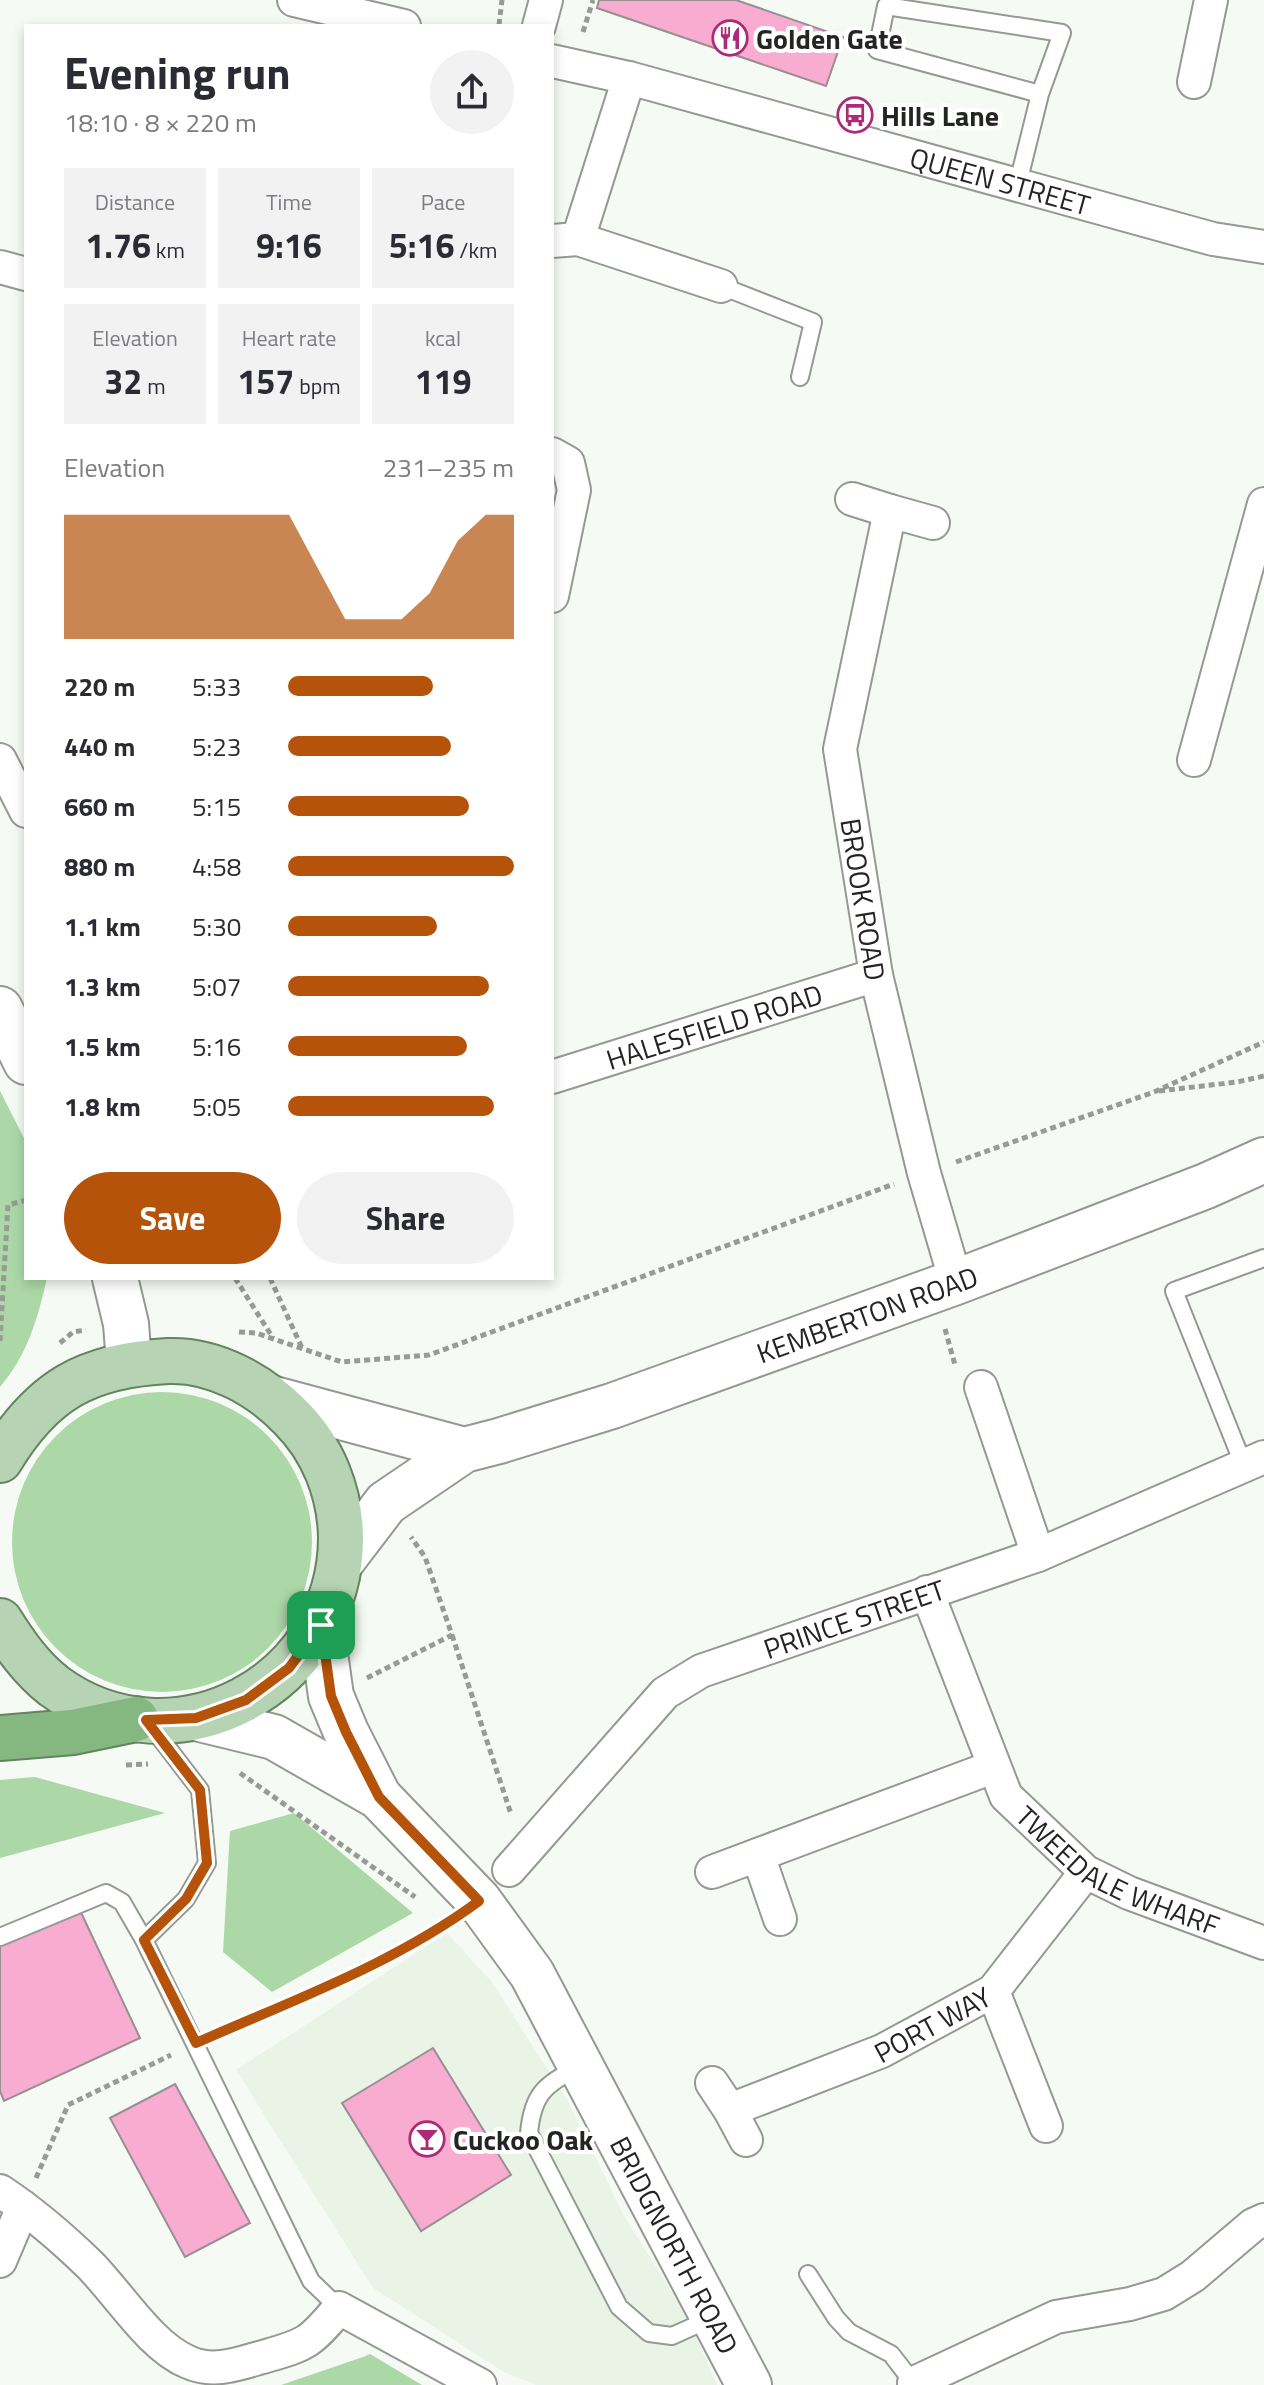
<!DOCTYPE html>
<html lang="en">
<head>
<meta charset="utf-8">
<style>
	body { margin:0; font-family:"Titillium Web",sans-serif; background:#f2f2f3; color:#2b2b33; height:100vh; display:flex; flex-direction:column; font-size:30px; white-space:nowrap }
	* { box-sizing:border-box; margin:0 }
	p { font-size:26px; color:#7c7c81 }
	.icon { flex:none; width:44px; height:44px; fill:none; stroke:currentColor; stroke-width:2; stroke-linecap:round; stroke-linejoin:round }
	.map { position:relative; flex:1; overflow:hidden }
	.sheet { position:absolute; left:24px; top:24px; width:530px; height:1256px; display:flex; flex-direction:column; background:#fff; border-radius:0px; box-shadow:0 4px 12px #0003 }
	.sheet>* { flex:none }
	.pin { position:absolute; display:grid; place-items:center; width:68px; height:68px; color:#fff; margin:-34px; border-radius:16px; box-shadow:0 4px 12px #0006 }
	.round { display:grid; place-items:center; flex:none; width:84px; height:84px; border-radius:42px; background:#f2f2f3 }
	.head { display:flex; align-items:center; justify-content:space-between; height:136px; padding:0 40px }
	h1 { font-size:44px; font-weight:700; line-height:60px }
	.figures { display:grid; grid-template-columns:repeat(3,1fr); gap:12px; height:136px; padding:8px 40px }
	.figures div { display:grid; align-content:center; border-radius:0px; background:#f2f2f3; text-align:center }
	.figures b { font-size:34px; font-weight:700 }
	.figures small { font-size:22px; font-weight:400 }
	.figures p { font-size:22px }
	.chart { height:224px; padding:16px 40px }
	.chart p { display:flex; justify-content:space-between }
	.chart svg { width:100%; height:144px; margin-top:8px; fill:#b45309; opacity:.7 }
	.action { display:flex; gap:16px; margin-top:auto; padding:16px 40px }
	.action a { flex:1; height:92px; border-radius:48px; background:#b45309; color:#fff; font-size:32px; font-weight:700; line-height:92px; text-align:center }
	.action a+a { background:#f2f2f3; color:#2b2b33 }
	ul { padding:0 40px; list-style:none; font-size:26px }
	li { display:grid; grid-template-columns:128px 96px 1fr; align-items:center; height:60px }
	li i { height:20px; border-radius:10px; background:#b45309 }
	.map>svg:first-child { display:block }
	.built { fill:#e9f4e7 }
	.green { fill:#acd8a7 }
	.building { fill:#f7acd0; stroke:#978f93; stroke-width:2 }
	.lines { fill:none; stroke-linecap:round; stroke-linejoin:round }
	.lane-casing { stroke:#949993; stroke-width:20 }
	.street-casing { stroke:#949993; stroke-width:36 }
	.secondary-casing { stroke:#949993; stroke-width:48 }
	.primary-casing { stroke:#63845f; stroke-width:48 }
	.highway-casing { stroke:#63845f; stroke-width:48 }
	.path { stroke:#979b96; stroke-width:5; stroke-dasharray:6 4; stroke-linecap:butt }
	.lane { stroke:#fff; stroke-width:16 }
	.street { stroke:#fff; stroke-width:32 }
	.secondary { stroke:#fff; stroke-width:44 }
	.primary { stroke:#b6d4b3; stroke-width:44 }
	.highway { stroke:#85b780; stroke-width:44 }
	.route-casing { stroke:#fff; stroke-width:16 }
	.route { stroke:#b45309; stroke-width:10 }
	.labels { text-anchor:middle; dominant-baseline:central; stroke-width:8; stroke-linejoin:round; paint-order:stroke }
	.poi-label { font-size:28px; font-weight:bold; fill:#232523; stroke:#fff; text-anchor:start }
	.street-label { font-size:28px; fill:#232523; stroke:#fff }
</style>
</head>
<body>
<div class="map">
<svg width="1264" height="2385" viewBox="0 0 1264 2385">
	<rect width="100%" height="100%" fill="#f5faf4"/>
	<path class="built" d="M 447,1933 L 491,1981 L 568,2101 L 625,2218 L 686,2314 L 717,2385 L 536,2385 L 504,2372 L 373,2288 L 236,2070 Z"/>
	<path class="green" d="M 0,1091 L 26,1142 L 26,1278 L 47,1278 C 38,1318 27,1356 0,1387 Z
		M12 1542a150 150 0 1 1 300 0a150 150 0 1 1-300 0Z
		M 34,1777 L 35,1777 L 165,1813 L 0,1858 L 0,1780 Z
		M 294,1813 L 413,1913 L 272,1992 L 223,1952 L 230,1831 Z
		M 370,2354 L 422,2385 L 281,2385 L 363,2357 Z"/>
	<path class="building" d="M 599,0 L 736,0 L 843,37 L 826,86 L 597,8 Z
		M 78,1906 L 140,2038 L 4,2101 L 0,2091 L 0,1941 Z
		M 433,2048 L 511,2175 L 421,2231 L 342,2103 Z
		M 175,2084 L 250,2223 L 185,2257 L 110,2118 Z"/>
	<g class="lines">
		<defs>
			<path id="lane" d="M 1018,183 L 1040,94 L 1062,33 L 886,6 L 877,50 L 1040,94
				M 721,286 L 813,322 L 800,377
				M 1244,1466 L 1174,1291 L 1264,1258
				M 0,1937 L 106,1893 L 122,1902 L 144,1940 L 311,2281 L 339,2308
				M 144,1940 L 186,1899 L 207,1863 L 200,1790 L 151,1726
				M 579,2066 C 545,2086 533,2092 529,2133 L 619,2307 L 649,2333 L 672,2336 L 712,2318
				M 808,2274 L 836,2318 L 849,2332 L 891,2354 L 915,2385"/>
			<g id="street">
				<path d="M 294,0 L 404,26"/>
				<path d="M 539,26 L 546,0"/>
				<path id="s1" d="M 552,61 L 629,78 L 1213,239 L 1264,247"/>
				<path d="M 1194,82 L 1211,0"/>
				<path d="M 578,239 L 629,78"/>
				<path d="M 552,241 L 578,239 L 721,286"/>
				<path d="M 0,267 L 26,274"/>
				<path d="M 552,454 L 568,463 L 574,490 L 552,596"/>
				<path d="M 852,499 L 890,511"/>
				<path id="s2" d="M 933,523 L 890,511 L 840,749 L 876,975 L 924,1173 L 956,1282"/>
				<path d="M 0,760 L 26,811"/>
				<path d="M 1194,760 L 1264,504"/>
				<path id="s3" d="M 552,1077 L 876,975"/>
				<path d="M 981,1387 L 1038,1555"/>
				<path id="s4" d="M 927,1592 L 1006,1796 L 1086,1872 L 1129,1893 L 1264,1943"/>
				<path d="M 758,1855 L 780,1919"/>
				<path id="s5" d="M 509,1870 L 665,1693 L 701,1671 L 1038,1555 L 1264,1457"/>
				<path d="M 712,1872 L 993,1767"/>
				<path d="M 993,1991 L 1046,2126"/>
				<path d="M 712,2083 L 730,2110 L 746,2140"/>
				<path id="s6" d="M 730,2110 L 882,2051 L 993,1991 L 1086,1872"/>
				<path d="M 0,2191 C 32,2212 62,2238 89,2264 C 119,2294 150,2346 188,2362 C 212,2373 235,2365 259,2358 C 304,2345 308,2346 339,2308 L 480,2385"/>
				<path d="M 0,2261 L 23,2207"/>
				<path d="M 914,2383 L 1056,2317 L 1130,2304 L 1164,2294 L 1193,2276 L 1253,2225 L 1264,2220"/>
			</g>
			<g id="secondary">
				<path d="M 0,1009 L 26,1062"/>
				<path d="M 115,1278 L 126,1324 L 129,1363"/>
				<path d="M 274,1399 L 464,1450"/>
				<path id="s7" d="M 341,1562 L 386,1503 L 464,1450 L 499,1441 L 612,1406 L 956,1282 L 1206,1186 L 1264,1160"/>
				<path d="M 321,1625 L 331,1696 L 346,1732 L 379,1797"/>
				<path id="s8" d="M 196,1718 L 274,1737 L 379,1797 L 479,1901 L 532,1974 L 749,2385"/>
			</g>
			<path id="primary" d="M 0,1460 C 42,1390 87,1365 168,1361 C 214,1359 260,1385 291,1417 C 323,1449 340,1492 341,1537 C 341,1685 174,1774 54,1686 C 31,1668 15,1645 0,1621"/>
			<path id="highway" d="M 0,1738 L 73,1732 L 136,1719"/>
		</defs>
		<use href="#lane" class="lane-casing"/>
		<use href="#street" class="street-casing"/>
		<use href="#secondary" class="secondary-casing"/>
		<use href="#primary" class="primary-casing"/>
		<use href="#highway" class="highway-casing"/>
		<path class="path" d="M 499,25 L 502,0
			M 583,32 L 593,0
			M 1159,1091 L 1237,1082 L 1264,1076
			M 956,1162 L 1154,1092 L 1264,1042
			M 235,1278 L 273,1338
			M 270,1278 L 302,1348
			M 945,1329 L 955,1365
			M 239,1332 L 256,1333 L 342,1362 L 429,1355 L 894,1184
			M 0,1341 L 8,1205 L 26,1200
			M 60,1343 L 73,1332 L 86,1330
			M 452,1635 L 511,1814
			M 367,1678 L 452,1635 L 425,1557 L 411,1537
			M 126,1765 L 148,1764
			M 240,1773 L 415,1897
			M 216,2034 L 383,1960 L 446,1925
			M 36,2178 L 68,2105 L 171,2055"/>
		<use href="#lane" class="lane"/>
		<use href="#street" class="street"/>
		<use href="#secondary" class="secondary"/>
		<use href="#primary" class="primary"/>
		<use href="#highway" class="highway"/>
	</g>
	<g class="lines">
		<defs>
			<path id="route" d="M 321,1625 L 331,1696 L 346,1732 L 379,1797 L 479,1901 C 394,1964 291,2001 196,2043 L 144,1940 L 186,1899 L 207,1863 L 200,1790 L 146,1720 L 196,1718 L 246,1700 L 289,1668 Z"/>
		</defs>
		<use href="#route" class="route-casing"/>
		<use href="#route" class="route"/>
	</g>
	<defs>
		<symbol id="restaurant-ring" viewBox="-11 -11 22 22"><circle r="9.5" fill="#fff" stroke="#ac2a76" stroke-width="1.5"/><path d="M-5-6h1v4h1v-4h1v4h1v-4h1v5L-1.5 .5V6h-2V.5L-5-1ZM5-6V6H3V1.5H1.5Q1.5-4 5-6Z" fill="#ac2a76"/></symbol>
		<symbol id="bus-ring" viewBox="-11 -11 22 22"><circle r="9.5" fill="#fff" stroke="#ac2a76" stroke-width="1.5"/><path d="M-5-6H5V4H4V6H2V4H-2V6H-4V4H-5ZM-3.5-4V0h7V-4ZM-3.5 1.2v1.5H-2V1.2ZM2 1.2v1.5H3.5V1.2Z" fill="#ac2a76"/></symbol>
		<symbol id="bar-ring" viewBox="-11 -11 22 22"><circle r="9.5" fill="#fff" stroke="#ac2a76" stroke-width="1.5"/><path d="M-6-5H6L.8 .8V4.5H3.5V6h-7V4.5H-.8V.8Z" fill="#ac2a76"/></symbol>
	</defs>
	<g fill-rule="evenodd">
		<use href="#restaurant-ring" x="710" y="18" width="40" height="40"/>
		<use href="#bus-ring" x="835" y="95" width="40" height="40"/>
		<use href="#bar-ring" x="407" y="2119" width="40" height="40"/>
	</g>
	<g class="labels">
		<g class="poi-label">
			<text x="756" y="38">Golden Gate</text>
			<text x="881" y="115">Hills Lane</text>
			<text x="453" y="2139">Cuckoo Oak</text>
		</g>
		<g class="street-label">
			<text stroke="none"><textPath href="#s1" startOffset="464">QUEEN STREET</textPath></text>
			<text stroke="none"><textPath href="#s2" startOffset="440">BROOK ROAD</textPath></text>
			<text stroke="none"><textPath href="#s3" startOffset="170">HALESFIELD ROAD</textPath></text>
			<text stroke="none"><textPath href="#s7" startOffset="594">KEMBERTON ROAD</textPath></text>
			<text stroke="none"><textPath href="#s5" startOffset="440">PRINCE STREET</textPath></text>
			<text stroke="none"><textPath href="#s4" startOffset="356">TWEEDALE WHARF</textPath></text>
			<text stroke="none"><textPath href="#s6" startOffset="220">PORT WAY</textPath></text>
			<text stroke="none"><textPath href="#s8" startOffset="742">BRIDGNORTH ROAD</textPath></text>
		</g>
	</g>
</svg>
<div class="pin" style="left:321px;top:1625px;background:#1e9e55"><svg class="icon" aria-label="arrive" viewBox="0 0 24 24"><path d="M6 21V4h12l-3 4 3 4H6"/></svg></div>
<section class="sheet">
<div class="head"><div><h1>Evening run</h1><p>18:10 · 8 × 220 m</p></div><a class="round"><svg class="icon" aria-label="share" viewBox="0 0 24 24"><path d="M12 15V3M7 8l5-5 5 5M5 13v7h14v-7"/></svg></a></div>
<div class="figures">
<div><p>Distance</p><b>1.76<small> km</small></b></div>
<div><p>Time</p><b>9:16</b></div>
<div><p>Pace</p><b>5:16<small> /km</small></b></div>
</div>
<div class="figures">
<div><p>Elevation</p><b>32<small> m</small></b></div>
<div><p>Heart rate</p><b>157<small> bpm</small></b></div>
<div><p>kcal</p><b>119</b></div>
</div>
<div class="chart"><p><span>Elevation</span>231–235 m</p>
<svg viewBox="0 0 160 44" preserveAspectRatio="none"><path d="M0 44V6L10 6L20 6L30 6L40 6L50 6L60 6L70 6L80 6L90 22L100 38L110 38L120 38L130 30L140 14L150 6L160 6V44z"/></svg>
</div>
<ul>
<li><b>220 m</b>5:33<i style="width:64%"></i></li>
<li><b>440 m</b>5:23<i style="width:72%"></i></li>
<li><b>660 m</b>5:15<i style="width:80%"></i></li>
<li><b>880 m</b>4:58<i style="width:100%"></i></li>
<li><b>1.1 km</b>5:30<i style="width:66%"></i></li>
<li><b>1.3 km</b>5:07<i style="width:89%"></i></li>
<li><b>1.5 km</b>5:16<i style="width:79%"></i></li>
<li><b>1.8 km</b>5:05<i style="width:91%"></i></li>
</ul>
<div class="action"><a>Save</a><a>Share</a></div>
</section>
</div>
</body>
</html>
